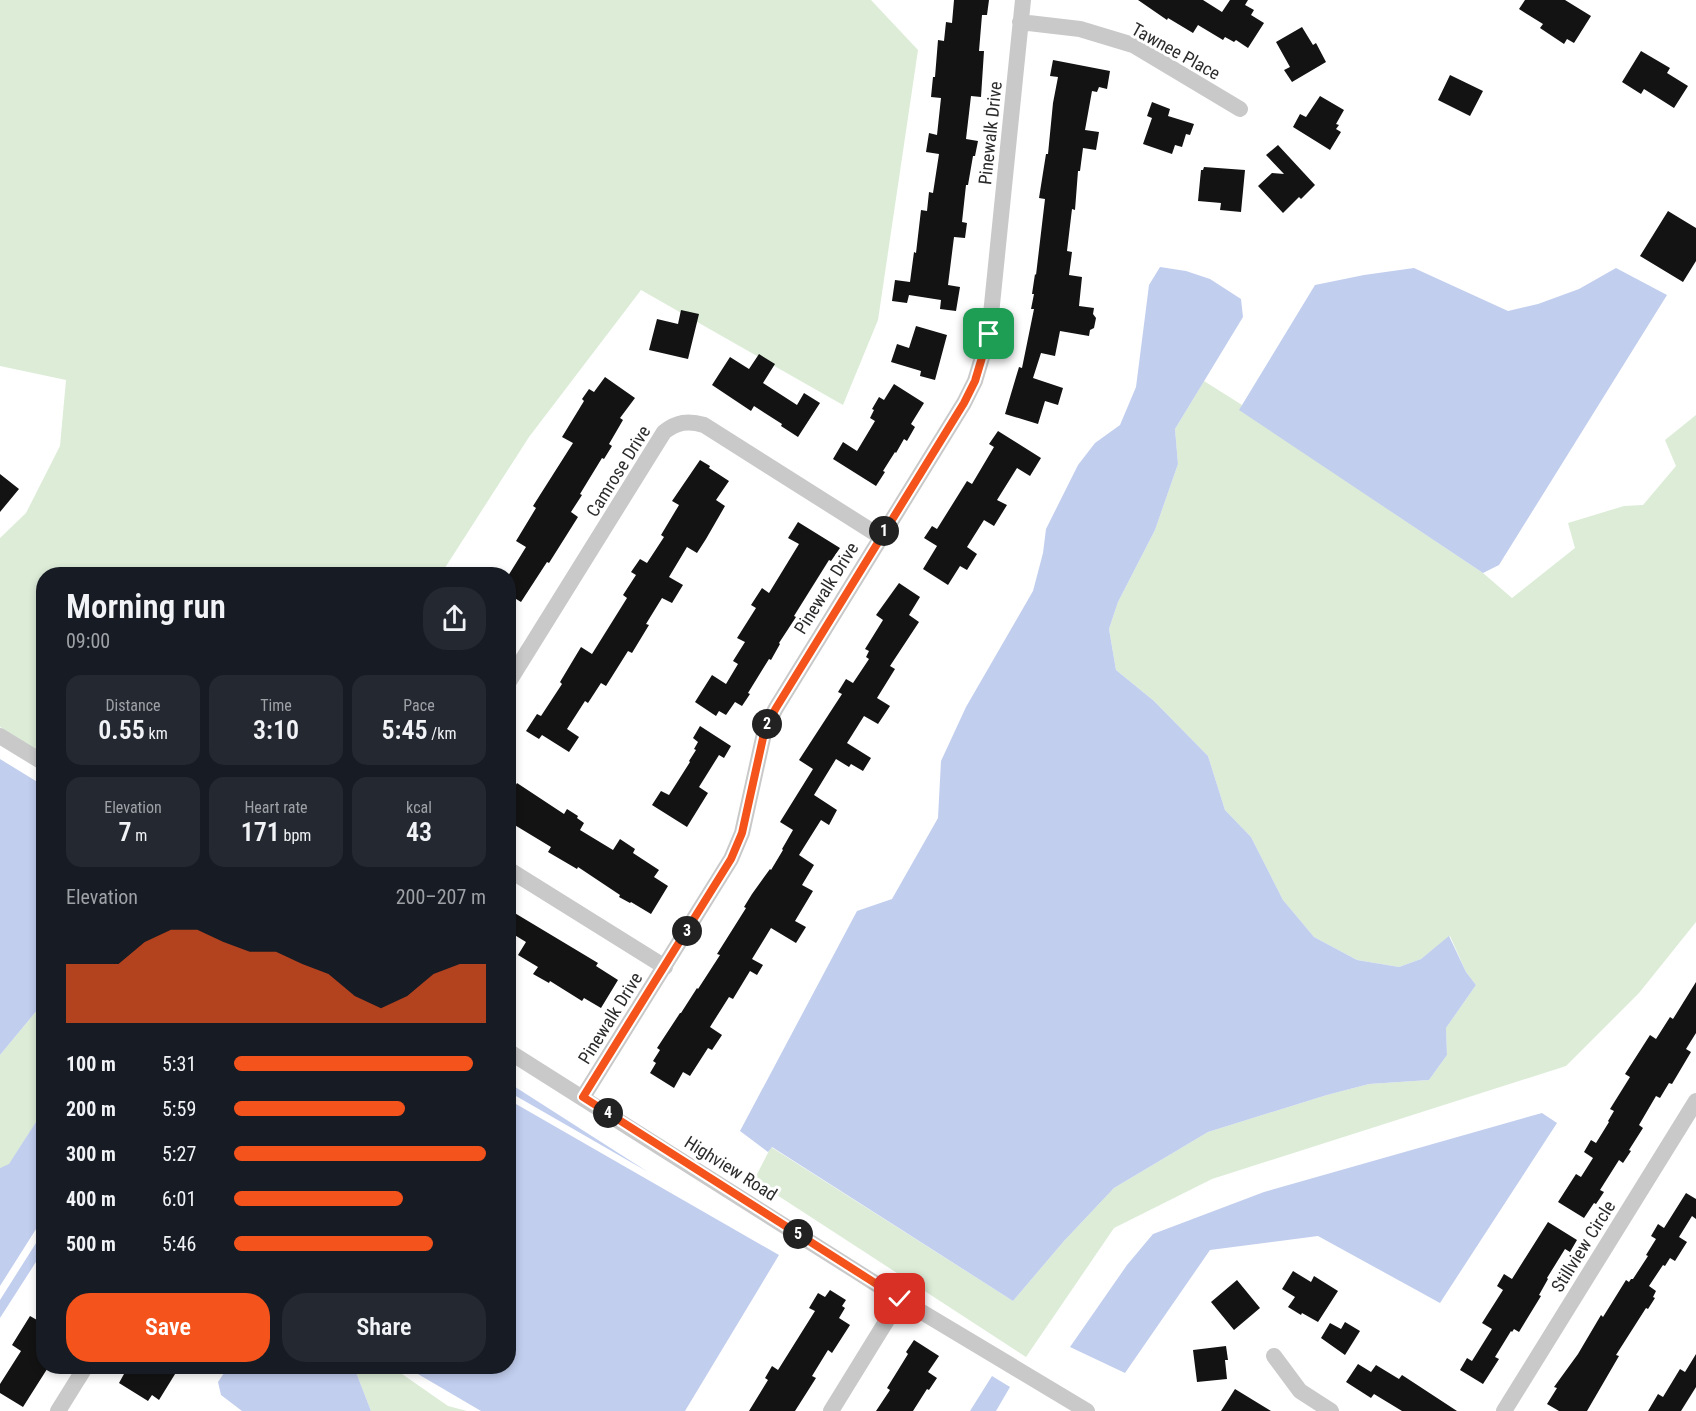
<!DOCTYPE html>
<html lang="en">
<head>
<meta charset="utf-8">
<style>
	body { margin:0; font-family:"Roboto Condensed",sans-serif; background:#242831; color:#f1f3f6; height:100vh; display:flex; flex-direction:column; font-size:22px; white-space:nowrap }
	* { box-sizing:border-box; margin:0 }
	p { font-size:20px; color:#9ea1a6 }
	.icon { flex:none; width:33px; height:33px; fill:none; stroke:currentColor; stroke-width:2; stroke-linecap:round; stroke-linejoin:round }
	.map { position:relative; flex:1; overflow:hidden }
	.sheet { position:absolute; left:36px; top:567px; width:480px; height:807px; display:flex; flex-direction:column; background:#171b24; border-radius:24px; box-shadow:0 3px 9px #0003 }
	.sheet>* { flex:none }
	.pin { position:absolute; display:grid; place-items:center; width:51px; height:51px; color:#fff; margin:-26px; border-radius:12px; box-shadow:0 3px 9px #0006 }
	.km { position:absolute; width:30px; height:30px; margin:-15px; border-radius:50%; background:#222; color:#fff; font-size:16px; line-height:30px; text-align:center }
	.round { display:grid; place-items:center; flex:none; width:63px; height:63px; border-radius:24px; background:#242831 }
	.head { display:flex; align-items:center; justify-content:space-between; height:102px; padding:0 30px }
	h1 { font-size:33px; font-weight:600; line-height:45px }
	.stats { display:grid; grid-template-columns:repeat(3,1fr); gap:9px; height:102px; padding:6px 30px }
	.stats div { display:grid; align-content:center; border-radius:15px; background:#242831; text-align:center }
	.stats b { font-size:26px; font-weight:600 }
	.stats small { font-size:16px; font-weight:400 }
	.stats p { font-size:16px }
	.chart { height:168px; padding:12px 30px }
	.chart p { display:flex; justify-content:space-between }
	.chart svg { width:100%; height:108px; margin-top:6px; fill:#f5531c; opacity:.7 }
	.button { display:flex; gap:12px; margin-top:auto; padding:12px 30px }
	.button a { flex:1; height:69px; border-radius:24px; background:#f5531c; color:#fff; font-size:24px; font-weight:600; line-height:69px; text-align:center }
	.button a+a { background:#242831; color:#f1f3f6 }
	ul { padding:0 30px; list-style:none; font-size:20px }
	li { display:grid; grid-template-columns:96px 72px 1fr; align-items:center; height:45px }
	li i { height:15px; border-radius:8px; background:#f5531c }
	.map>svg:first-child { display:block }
	.green { fill:#dcecd7 }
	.water { fill:#c1ceee }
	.building { fill:#131313 }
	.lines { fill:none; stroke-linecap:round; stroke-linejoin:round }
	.minor { stroke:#c9c9c9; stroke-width:16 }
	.route-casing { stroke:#fff; stroke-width:12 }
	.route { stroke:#f5531c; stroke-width:8 }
	.labels { text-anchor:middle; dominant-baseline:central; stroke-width:6; stroke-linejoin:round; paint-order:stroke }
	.street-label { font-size:18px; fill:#2c2c2c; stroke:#fff }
</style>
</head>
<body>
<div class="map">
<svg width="1696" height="1411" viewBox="0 0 1696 1411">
	<rect width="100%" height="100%" fill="#fff"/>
	<path class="green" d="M 0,0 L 871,0 L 918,50 L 878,320 L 843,405 L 641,290 L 529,437 L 441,574 L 44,574 L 43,754 L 0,727 L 0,538 L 26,513 L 60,446 L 66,380 L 0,366 Z
		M 1204,381 L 1242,405 L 1240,410 L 1483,573 L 1512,598 L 1575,548 L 1568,523 L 1624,506 L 1643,505 L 1676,466 L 1665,440 L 1696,415 L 1696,922 L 1639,993 L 1566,1066 L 1212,1179 L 1114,1228 L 1026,1357 L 754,1180 L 771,1147 L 1013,1301 L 1064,1241 L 1114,1188 L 1208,1132 L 1327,1095 L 1369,1084 L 1429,1080 L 1447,1055 L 1446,1028 L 1476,985 L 1466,972 L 1450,936 L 1421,959 L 1399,967 L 1357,960 L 1314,937 L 1283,900 L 1251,837 L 1225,810 L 1208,756 L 1154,701 L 1116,670 L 1109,629 L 1118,602 L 1155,530 L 1178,464 L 1175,429 Z
		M 43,1003 L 43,1111 L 9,1165 L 0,1168 L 0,1055 Z
		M 354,1367 L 392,1367 L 448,1406 L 467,1411 L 371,1411 Z"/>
	<path class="water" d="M 1160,267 L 1186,271 L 1210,279 L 1241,299 L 1243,317 L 1175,429 L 1178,464 L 1155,530 L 1118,602 L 1109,629 L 1116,670 L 1154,701 L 1208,756 L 1225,810 L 1251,837 L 1283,900 L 1314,937 L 1357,960 L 1399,967 L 1421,959 L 1449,936 L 1466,972 L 1476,985 L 1446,1028 L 1447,1055 L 1429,1080 L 1369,1084 L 1327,1095 L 1208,1132 L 1114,1188 L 1064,1241 L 1013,1301 L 772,1147 L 768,1152 L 740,1131 L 857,911 L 892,899 L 938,818 L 941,761 L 966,707 L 1033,591 L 1043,553 L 1046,529 L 1078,465 L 1095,443 L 1120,425 L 1136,387 L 1149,285 Z
		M 1414,268 L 1508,311 L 1538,304 L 1579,289 L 1616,268 L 1667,295 L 1499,565 L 1483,573 L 1239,410 L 1315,285 L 1364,275 Z
		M 0,759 L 44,786 L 43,1003 L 0,1055 Z
		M 509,1083 L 648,1172 L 509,1092 Z
		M 509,1100 L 779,1255 L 685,1411 L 481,1411 L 406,1367 L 508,1366 Z
		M 43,1111 L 43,1218 L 0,1286 L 0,1168 L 9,1164 Z
		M 1542,1113 L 1557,1123 L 1440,1303 L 1318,1236 L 1210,1250 L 1125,1373 L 1070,1347 L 1127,1265 L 1153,1234 L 1264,1192 Z
		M 43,1232 L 43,1251 L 0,1318 L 0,1300 Z
		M 228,1367 L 354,1367 L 371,1411 L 242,1411 L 221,1395 L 218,1382 Z
		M 992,1376 L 1010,1387 L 996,1411 L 970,1411 Z"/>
	<path class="building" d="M 954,0 L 989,0 L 987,15 L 982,15 L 979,51 L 984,51 L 981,97 L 971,96 L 966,139 L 978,141 L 975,156 L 973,156 L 968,185 L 966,185 L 962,222 L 967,223 L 965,238 L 954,237 L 948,285 L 960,287 L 956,311 L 940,309 L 941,300 L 909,295 L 907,303 L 892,301 L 895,280 L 910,282 L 914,252 L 916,253 L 921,210 L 927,211 L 929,192 L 933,193 L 939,154 L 926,152 L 929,133 L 937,135 L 941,98 L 931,97 L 933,77 L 935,77 L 938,40 L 944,41 L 946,22 L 952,23 Z
		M 1138,0 L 1203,0 L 1222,12 L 1230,0 L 1248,0 L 1245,5 L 1254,10 L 1251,15 L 1264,23 L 1248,48 L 1236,40 L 1234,42 L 1225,37 L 1223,40 L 1198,25 L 1193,33 L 1168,18 L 1167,20 Z
		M 1525,0 L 1565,0 L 1591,16 L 1574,43 L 1567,39 L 1564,44 L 1540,28 L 1543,24 L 1519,9 Z
		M 1302,27 L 1313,45 L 1316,43 L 1326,62 L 1292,82 L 1284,70 L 1290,67 L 1276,42 Z
		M 1641,51 L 1670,68 L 1667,73 L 1688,86 L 1674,108 L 1644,89 L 1641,94 L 1622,82 Z
		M 1053,60 L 1110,71 L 1107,89 L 1099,87 L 1097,92 L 1092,91 L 1085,130 L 1099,132 L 1096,150 L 1083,148 L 1080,171 L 1078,171 L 1075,210 L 1072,209 L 1067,251 L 1072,252 L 1069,275 L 1082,277 L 1079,306 L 1094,308 L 1093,314 L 1096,318 L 1094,328 L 1090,330 L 1089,336 L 1060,331 L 1055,356 L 1041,353 L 1033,378 L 1063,388 L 1058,405 L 1045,401 L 1038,424 L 1005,414 L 1019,367 L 1022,368 L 1034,309 L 1031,309 L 1034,294 L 1032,294 L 1035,274 L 1036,275 L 1045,199 L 1039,198 L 1046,154 L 1048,154 L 1053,103 L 1058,77 L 1050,76 Z
		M 1450,75 L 1483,91 L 1470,116 L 1438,100 Z
		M 1320,96 L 1344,110 L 1336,124 L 1339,125 L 1336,129 L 1341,132 L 1330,150 L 1293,127 L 1300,114 L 1306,117 Z
		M 1152,102 L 1170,109 L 1168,116 L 1194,124 L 1190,135 L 1186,134 L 1182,147 L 1175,145 L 1172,154 L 1143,144 L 1152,118 L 1147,116 Z
		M 1278,145 L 1315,185 L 1301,199 L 1299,197 L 1283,213 L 1258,186 L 1272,173 L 1284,174 L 1266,155 Z
		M 1204,167 L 1245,170 L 1241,212 L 1220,210 L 1221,203 L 1198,201 L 1201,170 L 1203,170 Z
		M 1668,211 L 1696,228 L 1696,261 L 1683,282 L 1640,256 Z
		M 681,310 L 699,314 L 688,359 L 649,350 L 657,319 L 678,324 Z
		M 916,326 L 947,335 L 935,380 L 920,376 L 921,371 L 891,362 L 897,344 L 909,348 Z
		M 759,354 L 775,364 L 763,383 L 797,405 L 804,393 L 820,403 L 798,437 L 781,426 L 782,424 L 754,406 L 751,411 L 712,385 L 730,357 L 749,369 Z
		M 605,377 L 635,398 L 620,418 L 623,420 L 609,444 L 612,446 L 604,459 L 602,458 L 580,494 L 582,495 L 571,512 L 578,517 L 549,563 L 547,562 L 521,602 L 508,594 L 508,576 L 526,547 L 516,541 L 536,508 L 533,506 L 573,443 L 562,437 L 584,401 L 582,399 L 589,389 L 594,392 Z
		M 894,384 L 924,403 L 911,424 L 915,427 L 907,441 L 904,439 L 896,453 L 895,452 L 883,471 L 885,472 L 876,486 L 833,459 L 843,442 L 857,451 L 875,421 L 870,418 L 874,410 L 872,409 L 879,397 L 884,400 Z
		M 998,431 L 1041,458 L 1030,476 L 1017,468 L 997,500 L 1007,505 L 994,526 L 984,520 L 967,547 L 977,554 L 967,570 L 960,566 L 948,585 L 923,569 L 937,546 L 924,538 L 932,526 L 937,529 L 967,481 L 972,484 L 994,447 L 989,444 Z
		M 700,460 L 710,466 L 709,468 L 729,481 L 716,500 L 725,506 L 706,539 L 697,553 L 687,547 L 669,577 L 683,585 L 672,603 L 662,598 L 646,624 L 649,625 L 632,653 L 628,651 L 606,686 L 601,683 L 588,703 L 585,701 L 567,729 L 579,737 L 569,752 L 542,735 L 539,739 L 526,731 L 537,714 L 541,716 L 562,684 L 560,682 L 581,647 L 592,654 L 627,598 L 623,595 L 636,575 L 631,572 L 640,559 L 647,563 L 664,537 L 661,535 L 679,505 L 672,501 Z
		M 0,474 L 19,489 L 0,512 Z
		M 798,522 L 840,548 L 831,561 L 829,560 L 794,616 L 796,617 L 779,643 L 780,644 L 771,660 L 769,659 L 748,693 L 750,694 L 742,706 L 735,702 L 726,715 L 719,711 L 716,716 L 695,702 L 712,675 L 726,684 L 738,664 L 733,661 L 745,642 L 737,638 L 756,608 L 751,605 L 762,588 L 769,593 L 799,544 L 788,538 Z
		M 899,583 L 920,597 L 909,615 L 919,622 L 890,666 L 895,669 L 877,698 L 890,706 L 878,724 L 864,716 L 847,743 L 871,758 L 863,771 L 851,764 L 849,767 L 836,759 L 814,795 L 837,810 L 829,825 L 821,820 L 799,855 L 814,865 L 802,885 L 813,891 L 795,921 L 806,927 L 796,943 L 771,928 L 752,959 L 763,965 L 757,975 L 750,971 L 733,999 L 729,997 L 710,1027 L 722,1035 L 712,1050 L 708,1048 L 690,1076 L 683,1072 L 674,1088 L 650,1073 L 656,1063 L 653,1061 L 660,1050 L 657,1048 L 680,1013 L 681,1013 L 697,988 L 698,989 L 720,955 L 717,954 L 746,908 L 744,907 L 752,894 L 770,869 L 771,870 L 783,850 L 782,849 L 793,830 L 780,822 L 813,769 L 799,760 L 842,694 L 838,692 L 846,679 L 853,683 L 869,659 L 866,657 L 869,651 L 865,649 L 883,620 L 876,615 Z
		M 700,726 L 731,746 L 724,758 L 719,755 L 699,787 L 708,793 L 687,827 L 652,805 L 661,791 L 669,795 L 690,762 L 689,761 L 696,750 L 694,749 L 698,742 L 693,738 Z
		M 517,783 L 564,814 L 567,809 L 578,816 L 577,818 L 584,823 L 580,830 L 613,850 L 620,839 L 635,849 L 633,853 L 659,870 L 654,877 L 668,886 L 651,914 L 631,902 L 630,903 L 619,897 L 620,895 L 578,867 L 577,869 L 548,852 L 551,847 L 508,821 L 508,797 Z
		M 508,909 L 598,963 L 596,966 L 618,980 L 601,1008 L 584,998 L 582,1001 L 550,981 L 549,983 L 533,974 L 538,967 L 518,955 L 526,942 L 508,931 Z
		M 1696,982 L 1696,1033 L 1686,1049 L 1691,1052 L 1672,1084 L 1669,1083 L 1660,1098 L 1656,1096 L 1639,1125 L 1643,1128 L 1629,1150 L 1631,1151 L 1623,1163 L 1619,1160 L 1600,1190 L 1604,1192 L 1596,1204 L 1594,1203 L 1584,1218 L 1558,1202 L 1576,1174 L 1581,1177 L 1593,1158 L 1584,1152 L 1591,1140 L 1596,1143 L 1609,1122 L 1608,1121 L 1614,1111 L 1610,1109 L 1630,1077 L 1625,1074 L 1650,1035 L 1656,1039 L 1670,1017 L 1673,1019 Z
		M 1686,1193 L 1696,1199 L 1696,1219 L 1692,1216 L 1679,1237 L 1687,1242 L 1675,1261 L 1670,1258 L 1665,1266 L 1663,1265 L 1649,1286 L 1656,1291 L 1653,1297 L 1655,1298 L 1648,1309 L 1646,1308 L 1616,1355 L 1619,1356 L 1587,1411 L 1559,1411 L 1547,1404 L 1557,1388 L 1554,1387 L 1578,1354 L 1601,1315 L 1603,1317 L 1626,1280 L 1629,1282 L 1631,1279 L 1633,1279 L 1648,1256 L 1646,1255 L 1656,1239 L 1651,1236 L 1658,1224 L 1664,1228 Z
		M 1548,1222 L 1577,1240 L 1570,1252 L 1565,1249 L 1547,1278 L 1548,1279 L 1539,1295 L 1541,1296 L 1519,1332 L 1514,1329 L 1512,1332 L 1511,1331 L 1495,1357 L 1499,1359 L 1483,1384 L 1460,1370 L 1467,1358 L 1472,1361 L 1492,1329 L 1482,1323 L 1503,1290 L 1497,1286 L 1504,1274 L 1512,1279 Z
		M 1293,1271 L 1311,1282 L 1314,1276 L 1338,1291 L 1318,1322 L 1302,1313 L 1301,1315 L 1288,1307 L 1295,1297 L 1282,1289 Z
		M 1237,1280 L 1260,1308 L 1234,1330 L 1211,1302 Z
		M 830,1290 L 846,1300 L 842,1306 L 845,1308 L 839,1318 L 850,1325 L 832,1353 L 828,1350 L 812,1376 L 816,1378 L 795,1411 L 749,1411 L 768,1380 L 765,1378 L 772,1366 L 778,1370 L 815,1311 L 809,1308 L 818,1293 L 825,1297 Z
		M 30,1316 L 44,1324 L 44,1366 L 49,1366 L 23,1407 L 0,1393 L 0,1384 L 21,1351 L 12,1345 Z
		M 1345,1322 L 1360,1331 L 1345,1355 L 1321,1338 L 1330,1323 L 1341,1329 Z
		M 914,1340 L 939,1356 L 928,1372 L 937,1378 L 929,1390 L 927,1389 L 913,1411 L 876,1411 L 890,1390 L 887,1388 L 908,1354 L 906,1352 Z
		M 1226,1346 L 1228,1360 L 1225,1360 L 1227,1379 L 1197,1382 L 1193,1350 Z
		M 1696,1354 L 1696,1387 L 1681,1411 L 1648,1411 L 1658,1394 L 1663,1397 L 1680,1369 L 1685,1372 Z
		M 1358,1364 L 1371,1372 L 1376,1365 L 1399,1379 L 1402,1375 L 1457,1411 L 1402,1411 L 1374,1394 L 1371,1398 L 1346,1382 Z
		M 111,1366 L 180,1366 L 159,1400 L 152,1395 L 148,1401 L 119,1383 L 124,1374 Z
		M 1235,1389 L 1271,1411 L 1221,1411 Z"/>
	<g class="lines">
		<path class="minor" d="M 1020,22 L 1080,29 L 1133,45 L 1240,109
			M 508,683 L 664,432 C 677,422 688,420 704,425 L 881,537
			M 0,736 L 44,763
			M 508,869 L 665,967
			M 508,1051 L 900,1299 L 1087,1411
			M 583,1097 L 731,859 L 742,833 L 765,729 L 776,708 L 964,403 L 975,381 L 989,334 L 1023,0
			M 1274,1356 L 1300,1391 L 1331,1411
			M 58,1411 L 86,1366
			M 831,1411 L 900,1299
			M 1504,1411 L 1696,1101"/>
	</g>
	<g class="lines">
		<defs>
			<path id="route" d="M 900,1299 L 583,1097 L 731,859 L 742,833 L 765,729 L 776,708 L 964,403 L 975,381 L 989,334"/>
		</defs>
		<use href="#route" class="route-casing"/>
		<use href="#route" class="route"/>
	</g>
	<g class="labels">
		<g class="street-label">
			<text transform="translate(1176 51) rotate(29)">Tawnee Place</text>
			<text transform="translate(990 133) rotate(-84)">Pinewalk Drive</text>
			<text transform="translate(618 471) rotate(-58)">Camrose Drive</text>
			<text transform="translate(826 588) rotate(-58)">Pinewalk Drive</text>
			<text transform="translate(610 1018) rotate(-58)">Pinewalk Drive</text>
			<text transform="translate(731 1168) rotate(32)">Highview Road</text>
			<text transform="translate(1583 1246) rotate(-58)">Stillview Circle</text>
		</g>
	</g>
</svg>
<div class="pin" style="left:989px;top:334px;background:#1e9e55"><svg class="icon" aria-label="arrive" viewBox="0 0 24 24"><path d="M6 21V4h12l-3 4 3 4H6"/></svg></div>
<div class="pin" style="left:900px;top:1299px;background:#d93025"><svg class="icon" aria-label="check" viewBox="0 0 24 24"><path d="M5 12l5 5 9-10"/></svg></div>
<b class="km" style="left:884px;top:531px">1</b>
<b class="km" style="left:767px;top:724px">2</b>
<b class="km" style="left:687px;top:931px">3</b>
<b class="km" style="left:608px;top:1113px">4</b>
<b class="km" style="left:798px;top:1234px">5</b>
<section class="sheet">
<div class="head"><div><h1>Morning run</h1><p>09:00</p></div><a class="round"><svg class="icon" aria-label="share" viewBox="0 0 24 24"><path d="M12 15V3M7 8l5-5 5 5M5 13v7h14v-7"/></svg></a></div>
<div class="stats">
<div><p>Distance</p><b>0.55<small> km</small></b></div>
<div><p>Time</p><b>3:10</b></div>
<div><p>Pace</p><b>5:45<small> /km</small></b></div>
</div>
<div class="stats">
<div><p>Elevation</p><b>7<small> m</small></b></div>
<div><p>Heart rate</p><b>171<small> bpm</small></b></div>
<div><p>kcal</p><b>43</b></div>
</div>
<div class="chart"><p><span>Elevation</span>200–207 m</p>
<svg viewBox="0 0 160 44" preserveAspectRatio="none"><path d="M0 44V20L10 20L20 20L30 11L40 6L50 6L60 11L70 15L80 15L90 20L100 24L110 33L120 38L130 33L140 24L150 20L160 20V44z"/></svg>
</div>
<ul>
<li><b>100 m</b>5:31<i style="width:95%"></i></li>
<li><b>200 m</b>5:59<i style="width:68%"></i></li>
<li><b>300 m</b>5:27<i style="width:100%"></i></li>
<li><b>400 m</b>6:01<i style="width:67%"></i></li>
<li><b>500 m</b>5:46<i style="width:79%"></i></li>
</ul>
<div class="button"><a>Save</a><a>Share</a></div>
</section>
</div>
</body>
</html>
